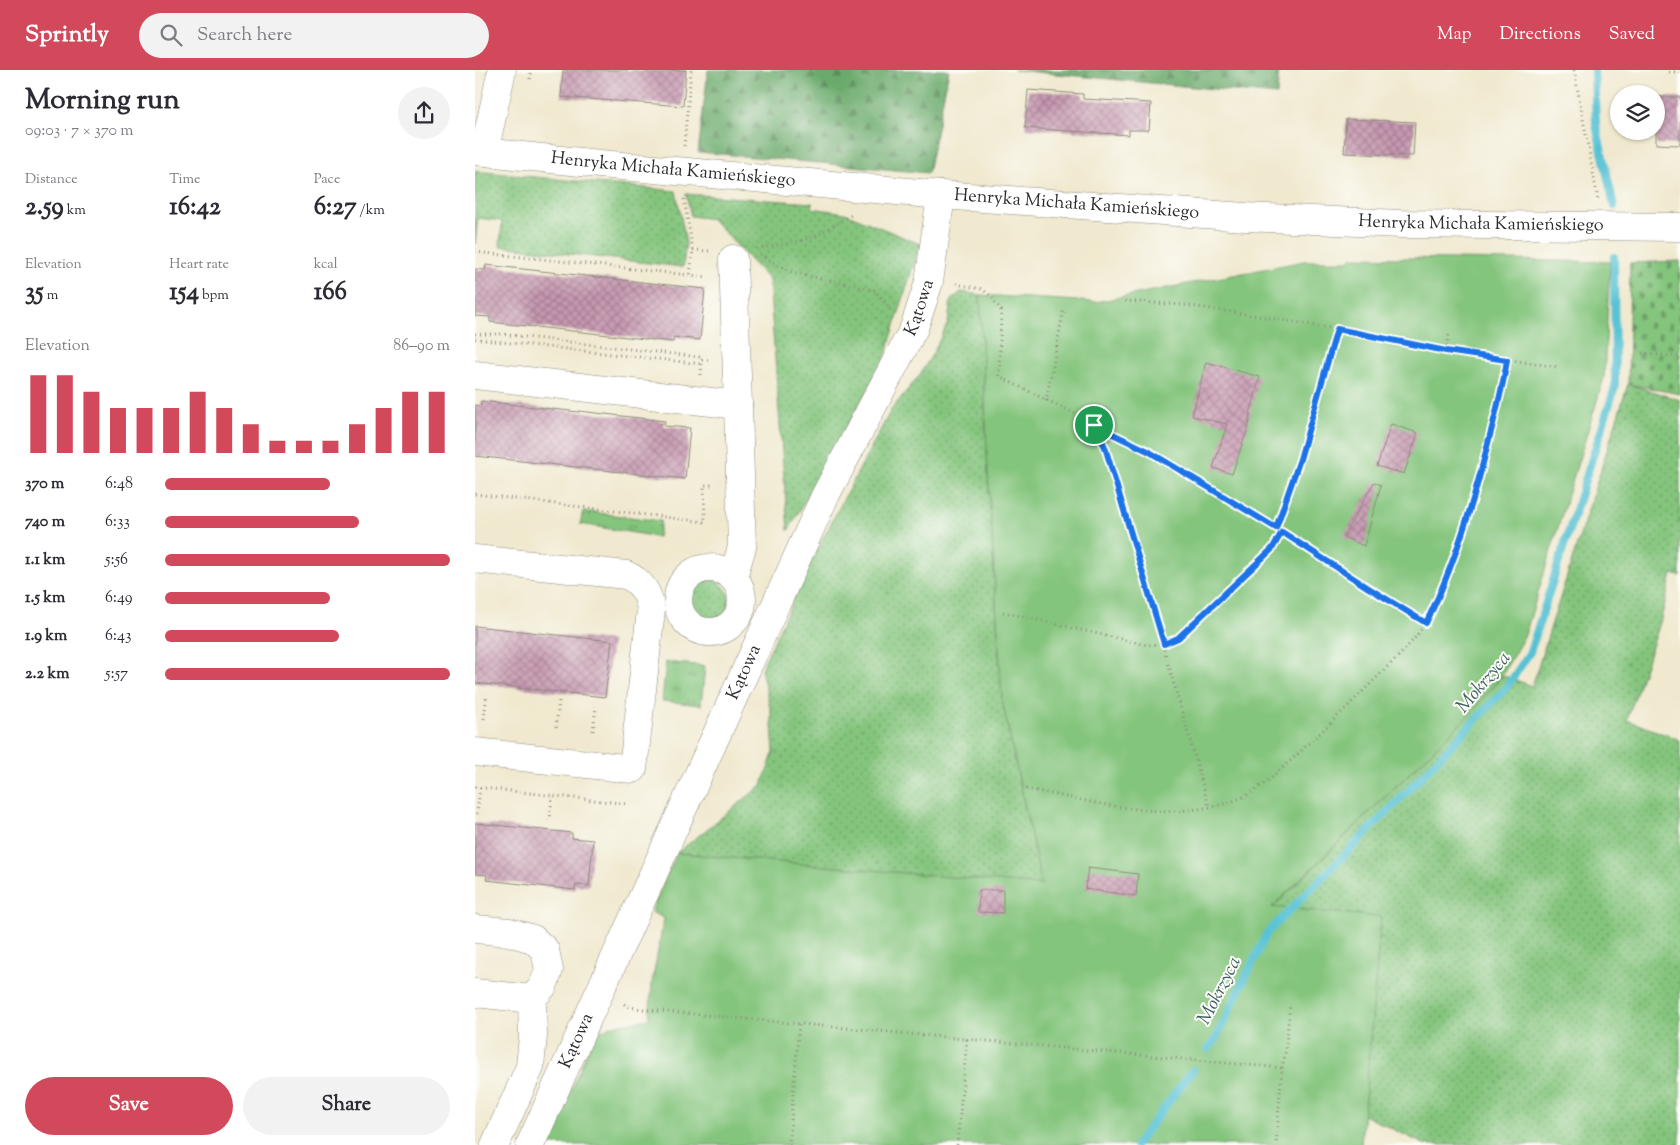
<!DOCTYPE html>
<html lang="en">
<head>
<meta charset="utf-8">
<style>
	body { margin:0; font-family:"Sorts Mill Goudy",serif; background:#f2f2f3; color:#2b2b33; height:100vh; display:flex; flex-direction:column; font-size:19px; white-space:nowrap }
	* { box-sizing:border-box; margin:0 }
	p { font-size:16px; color:#7c7c81 }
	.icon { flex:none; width:28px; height:28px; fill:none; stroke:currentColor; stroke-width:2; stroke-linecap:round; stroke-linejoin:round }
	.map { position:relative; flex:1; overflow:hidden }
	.sheet { display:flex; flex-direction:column; background:#fff; width:475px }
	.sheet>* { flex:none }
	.controls { position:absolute; left:1135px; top:15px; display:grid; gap:10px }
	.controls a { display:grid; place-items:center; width:55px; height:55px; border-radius:50%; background:#fff; box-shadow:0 1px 4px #0004; font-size:25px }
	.pin { position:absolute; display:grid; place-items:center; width:42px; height:42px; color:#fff; margin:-21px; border:2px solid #fff; border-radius:50%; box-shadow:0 1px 5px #0007 }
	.round { display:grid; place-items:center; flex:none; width:52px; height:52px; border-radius:26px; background:#f2f2f3 }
	.head { display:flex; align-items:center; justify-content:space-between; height:85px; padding:0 25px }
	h1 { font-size:28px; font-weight:800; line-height:38px }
	.metrics { display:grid; grid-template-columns:repeat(3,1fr); gap:8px; height:85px; padding:5px 25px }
	.metrics div { display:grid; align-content:center }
	.metrics b { font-size:25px; font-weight:800 }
	.metrics small { font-size:14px; font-weight:400 }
	.metrics p { font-size:14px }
	.chart { height:140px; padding:10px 25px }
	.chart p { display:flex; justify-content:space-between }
	.chart svg { width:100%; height:90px; margin-top:5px; stroke:#d1495b; stroke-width:6 }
	.cta { display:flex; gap:10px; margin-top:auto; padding:10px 25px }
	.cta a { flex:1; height:58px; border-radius:30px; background:#d1495b; color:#fff; font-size:20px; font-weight:800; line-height:58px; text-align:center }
	.cta a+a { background:#f2f2f3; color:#2b2b33 }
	ul { padding:0 25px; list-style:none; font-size:16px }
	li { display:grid; grid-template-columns:80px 60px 1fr; align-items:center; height:38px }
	li i { height:12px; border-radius:6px; background:#d1495b }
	header { display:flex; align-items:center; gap:30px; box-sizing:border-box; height:70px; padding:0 25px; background:#d1495b; color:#fff }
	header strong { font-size:24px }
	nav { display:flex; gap:28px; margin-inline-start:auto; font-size:18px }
	.search { width:350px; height:45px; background:#f2f2f3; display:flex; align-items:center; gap:12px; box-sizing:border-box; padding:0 18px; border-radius:28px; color:#7c7c81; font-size:19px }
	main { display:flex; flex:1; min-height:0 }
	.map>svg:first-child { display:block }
	.grass { fill:url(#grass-dots); stroke:#587854 }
	.forest { fill:url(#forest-firs); stroke:#4b6a4c }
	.cemetery { fill:url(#cemetery-stones); stroke:#587854 }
	.park { fill:url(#park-tufts); stroke:#587854 }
	.garden { fill:#84c57d; stroke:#587854 }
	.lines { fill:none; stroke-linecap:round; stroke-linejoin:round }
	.stream { stroke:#59c2d5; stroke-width:8 }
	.building { fill:url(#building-cross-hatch) }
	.minor-casing { stroke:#8e8a7d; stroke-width:29 }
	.path { stroke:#8e8a7d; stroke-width:3; stroke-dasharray:1 4; stroke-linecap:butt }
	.minor { stroke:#fff; stroke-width:28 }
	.route-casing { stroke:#fff; stroke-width:10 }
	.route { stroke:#1a73e8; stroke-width:6 }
	.labels { text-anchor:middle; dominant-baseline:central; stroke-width:4; stroke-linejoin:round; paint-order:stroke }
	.street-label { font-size:18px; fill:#2b2b2b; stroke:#fdfcf7 }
	.water-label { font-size:19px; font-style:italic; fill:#3b6066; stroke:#fdfcf7 }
</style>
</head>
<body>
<header>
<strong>Sprintly</strong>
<div class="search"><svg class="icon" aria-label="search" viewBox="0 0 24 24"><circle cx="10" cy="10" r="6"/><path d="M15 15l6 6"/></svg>Search here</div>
<nav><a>Map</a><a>Directions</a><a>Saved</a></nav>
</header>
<main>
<section class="sheet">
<div class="head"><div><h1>Morning run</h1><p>09:03 · 7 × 370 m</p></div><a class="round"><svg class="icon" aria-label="share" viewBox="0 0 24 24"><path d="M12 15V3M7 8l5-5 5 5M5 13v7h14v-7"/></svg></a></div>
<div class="metrics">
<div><p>Distance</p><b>2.59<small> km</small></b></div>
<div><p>Time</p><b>16:42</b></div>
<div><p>Pace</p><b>6:27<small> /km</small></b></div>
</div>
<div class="metrics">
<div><p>Elevation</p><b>35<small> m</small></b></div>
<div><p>Heart rate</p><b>154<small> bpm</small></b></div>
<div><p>kcal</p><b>166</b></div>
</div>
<div class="chart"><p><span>Elevation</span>86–90 m</p>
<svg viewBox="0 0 160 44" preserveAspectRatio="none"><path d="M5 44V6M15 44V6M25 44V14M35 44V22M45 44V22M55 44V22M65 44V14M75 44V22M85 44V30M95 44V38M105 44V38M115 44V38M125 44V30M135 44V22M145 44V14M155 44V14"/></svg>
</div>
<ul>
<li><b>370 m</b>6:48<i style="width:58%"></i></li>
<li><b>740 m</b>6:33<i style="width:68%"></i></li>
<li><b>1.1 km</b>5:56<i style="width:100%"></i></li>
<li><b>1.5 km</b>6:49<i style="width:58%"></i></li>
<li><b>1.9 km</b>6:43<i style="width:61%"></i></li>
<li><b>2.2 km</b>5:57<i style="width:100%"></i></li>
</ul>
<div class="cta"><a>Save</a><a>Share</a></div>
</section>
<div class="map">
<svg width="1205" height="1075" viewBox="0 0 1205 1075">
	<defs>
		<pattern id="grass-dots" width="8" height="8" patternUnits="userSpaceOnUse" patternTransform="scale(1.25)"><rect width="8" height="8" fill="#84c57d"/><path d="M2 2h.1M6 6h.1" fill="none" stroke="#6ca067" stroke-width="1.8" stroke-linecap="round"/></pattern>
		<pattern id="forest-firs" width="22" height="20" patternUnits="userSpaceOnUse" patternTransform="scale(1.25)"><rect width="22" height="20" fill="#6baa6c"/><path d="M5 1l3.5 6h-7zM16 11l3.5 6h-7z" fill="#588b59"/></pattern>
		<pattern id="cemetery-stones" width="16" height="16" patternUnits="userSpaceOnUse" patternTransform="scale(1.25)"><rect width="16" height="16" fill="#84c57d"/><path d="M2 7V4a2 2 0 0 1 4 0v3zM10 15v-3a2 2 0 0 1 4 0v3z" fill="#6ca067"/></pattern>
		<pattern id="park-tufts" width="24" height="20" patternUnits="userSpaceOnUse" patternTransform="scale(1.25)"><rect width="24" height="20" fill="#84c57d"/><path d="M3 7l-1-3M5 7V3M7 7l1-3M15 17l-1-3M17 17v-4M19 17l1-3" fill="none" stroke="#6ca067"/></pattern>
		<pattern id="building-cross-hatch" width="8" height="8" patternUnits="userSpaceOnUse" patternTransform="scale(1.25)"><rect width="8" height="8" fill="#c697b0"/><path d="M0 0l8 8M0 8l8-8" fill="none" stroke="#a17b8f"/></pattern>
	</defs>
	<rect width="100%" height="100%" fill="#fdfcf7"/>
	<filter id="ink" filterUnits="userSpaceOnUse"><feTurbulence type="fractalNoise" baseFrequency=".02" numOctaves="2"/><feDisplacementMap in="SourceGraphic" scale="10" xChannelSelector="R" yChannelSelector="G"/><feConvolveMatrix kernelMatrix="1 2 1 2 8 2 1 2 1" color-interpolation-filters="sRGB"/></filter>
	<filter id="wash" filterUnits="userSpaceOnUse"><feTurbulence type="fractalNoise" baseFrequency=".0096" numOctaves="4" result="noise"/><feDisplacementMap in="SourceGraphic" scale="20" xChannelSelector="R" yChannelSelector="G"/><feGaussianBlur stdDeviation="1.12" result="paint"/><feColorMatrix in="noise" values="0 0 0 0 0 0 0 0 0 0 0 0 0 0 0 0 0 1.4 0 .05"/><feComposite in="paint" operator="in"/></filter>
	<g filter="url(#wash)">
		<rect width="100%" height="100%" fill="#f0e9cf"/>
		<path class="grass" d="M 0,101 L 201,121 L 211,173 L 208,197 L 25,176 L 27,151 L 3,148 L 0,174 Z
			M 211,124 L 337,133 L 337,138 L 370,143 L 445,174 L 409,291 L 313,461 L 294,210 L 237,149 L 216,146 Z
			M 486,222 L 505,225 L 513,402 L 527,630 L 567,816 L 202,783 L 287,715 L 299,681 L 296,642 L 286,599 L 342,479 L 416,340 L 444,306 L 457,285 L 473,253 L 476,230 Z
			M 1153,314 L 1205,330 L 1205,506 L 1197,504 L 1185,553 L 1152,650 L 1205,670 L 1205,1075 L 951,1075 L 888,1045 L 906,847 L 797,838 L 995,644 L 1027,605 L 1057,616 Z
			M214 530a20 20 0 1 1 40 0a20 20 0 1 1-40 0Z"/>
		<path class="forest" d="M 233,0 L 474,0 L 453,103 L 223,82 Z
			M 539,0 L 804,0 L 802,25 Z"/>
		<path class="cemetery" d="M 1205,191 L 1205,324 L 1153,314 L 1155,193 Z"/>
		<path class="park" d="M 108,441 L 186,451 L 183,467 L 105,454 Z
			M 191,592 L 230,596 L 226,635 L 187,631 Z"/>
		<path class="garden" d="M 877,187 L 1135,192 L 1129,308 L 1050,565 L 1027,605 L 995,644 L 797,837 L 906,847 L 886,1075 L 72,1075 L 120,964 L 136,956 L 174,949 L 177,913 L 189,848 L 176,842 L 202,783 L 567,815 L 527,630 L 513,402 L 505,225 L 621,232 L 829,191 L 873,191 Z"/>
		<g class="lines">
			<path class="stream" d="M 1119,0 L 1121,55 L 1139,136
				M 733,979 L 740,970 L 792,863 L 922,732 L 1031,618 L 1055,582 L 1140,317 L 1139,187
				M 661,1075 L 718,1000"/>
		</g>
		<g id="blocks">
			<path class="building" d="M 88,0 L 211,0 L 208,36 L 86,27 Z
				M 553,20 L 608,24 L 608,29 L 676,33 L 674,60 L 654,60 L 654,65 L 550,58 Z
				M 1181,27 L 1205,27 L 1205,75 L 1181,74 Z
				M 871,49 L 940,52 L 938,86 L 869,83 Z
				M 11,195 L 230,219 L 225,270 L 199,267 L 198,272 L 15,252 L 15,247 L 0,246 L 0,199 L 10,200 Z
				M 731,292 L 785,307 L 773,352 L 775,352 L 757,404 L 738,398 L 752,354 L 717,346 Z
				M 6,331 L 95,341 L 104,342 L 104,341 L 190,351 L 189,356 L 215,358 L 210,409 L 0,386 L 0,335 L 6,336 Z
				M 916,354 L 943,363 L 929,404 L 902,396 Z
				M 899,412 L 906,415 L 889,476 L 868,467 Z
				M 0,556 L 137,571 L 130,627 L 0,613 Z
				M 0,753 L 97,763 L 97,768 L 118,770 L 114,816 L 101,815 L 100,820 L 11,810 L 12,805 L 0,804 Z
				M 613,798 L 663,804 L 661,826 L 610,819 Z
				M 504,820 L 528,820 L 528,843 L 503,842 Z"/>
		</g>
	</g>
	<g filter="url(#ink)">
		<use href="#blocks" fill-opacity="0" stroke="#8e8a7d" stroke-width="1"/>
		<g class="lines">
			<defs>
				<g id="minor">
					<path id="s1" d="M 0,81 L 125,94 L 466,125 L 770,147 L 926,154 L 1205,157"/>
					<path d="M 11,82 L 12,69 L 27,0"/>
					<path d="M 0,305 L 263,335 L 258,189"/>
					<path d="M 0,489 L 151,505 C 166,511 174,524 176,540 L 158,699 L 0,682"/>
					<circle cx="235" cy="530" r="32"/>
					<path d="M 258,507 L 267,477 L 263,335"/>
					<path d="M 0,859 L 34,862 L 58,869 L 70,880 L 74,900 L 68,916 L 57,929 L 58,966 L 55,997 L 20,1075"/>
					<path d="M 0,923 L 57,929"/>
					<path id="s2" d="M 55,1075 L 350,426 L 439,258 L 454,212 L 466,125"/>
				</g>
			</defs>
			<use href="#minor" class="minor-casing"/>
			<path class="path" d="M 1099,0 L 1123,130
				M 1194,2 L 1205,2
				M 55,9 L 57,0
				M 209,76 L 216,0
				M 209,129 L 218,180 L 215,205
				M 282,179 L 329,170 L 343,165 L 376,145
				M 218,180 L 234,181
				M 0,182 L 233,207
				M 285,185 L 316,202 L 399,220 L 408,229 L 416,241
				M 481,214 L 507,219 L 515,225 L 526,240 L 524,306 C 573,332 625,354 673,381 C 768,434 858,497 951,553
				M 650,231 L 709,235 L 776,245 L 862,259 L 971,281 L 1084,297
				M 0,264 L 25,264 L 224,287 L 227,290
				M 0,269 L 227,294
				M 971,281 L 974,265
				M 1167,283 L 1205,287
				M 226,305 L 227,290 L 236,290
				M 571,331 L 589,238
				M 620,355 L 630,377 L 654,456 L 734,737
				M 0,424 L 230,452 L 229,415 L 239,415
				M 801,459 L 825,389 L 862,259
				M 528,542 L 672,575 L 689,574 L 703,568 L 797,479 L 807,463
				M 203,563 L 203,560 L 212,553
				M 9,649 L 12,624
				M 81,657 L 84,631
				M 118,661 L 121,636
				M 0,717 L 154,734
				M 551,719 C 611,730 674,749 735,737 C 749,734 765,730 777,722 C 801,706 822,684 843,665 C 863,646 883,626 902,607 C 919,590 938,574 950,553 C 964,532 971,507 980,484 C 1002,422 1022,355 1032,290
				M 2,744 L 5,718
				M 75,751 L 77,726
				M 149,934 L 154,937 L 174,940 L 807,998 L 801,1075
				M 807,998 L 810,985 L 815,934
				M 314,1075 L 324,954
				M 482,1075 L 492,969"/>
			<use href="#minor" class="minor"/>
		</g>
	</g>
	<g class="lines" filter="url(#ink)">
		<defs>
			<path id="route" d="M 862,259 L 971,281 L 1032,290 C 1028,317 1021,343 1014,369 C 999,431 980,495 951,553 L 892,517 L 807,462 L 797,479 L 703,568 L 689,574 L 630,377 L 619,355 L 673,381 L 801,458 L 825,389 Z"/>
		</defs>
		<use href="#route" class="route-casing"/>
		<use href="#route" class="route"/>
	</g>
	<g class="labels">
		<g class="street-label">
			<text stroke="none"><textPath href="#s1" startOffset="199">Henryka Michała Kamieńskiego</textPath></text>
			<text stroke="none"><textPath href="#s1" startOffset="604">Henryka Michała Kamieńskiego</textPath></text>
			<text stroke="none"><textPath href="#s1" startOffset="1009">Henryka Michała Kamieńskiego</textPath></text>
			<text stroke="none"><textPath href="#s2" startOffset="924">Kątowa</textPath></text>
			<text stroke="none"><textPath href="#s2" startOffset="519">Kątowa</textPath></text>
			<text stroke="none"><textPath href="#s2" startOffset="114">Kątowa</textPath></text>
		</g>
		<g class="water-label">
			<text transform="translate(1009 613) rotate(-50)">Mokrzyca</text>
			<text transform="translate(745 921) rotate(-63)">Mokrzyca</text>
		</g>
	</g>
</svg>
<div class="controls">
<a><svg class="icon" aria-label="layers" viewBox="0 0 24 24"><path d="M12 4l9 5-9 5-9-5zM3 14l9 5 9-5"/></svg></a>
</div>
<div class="pin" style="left:619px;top:355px;background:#1e9e55"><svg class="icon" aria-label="arrive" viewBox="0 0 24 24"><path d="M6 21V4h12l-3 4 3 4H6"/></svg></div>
</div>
</main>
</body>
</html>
